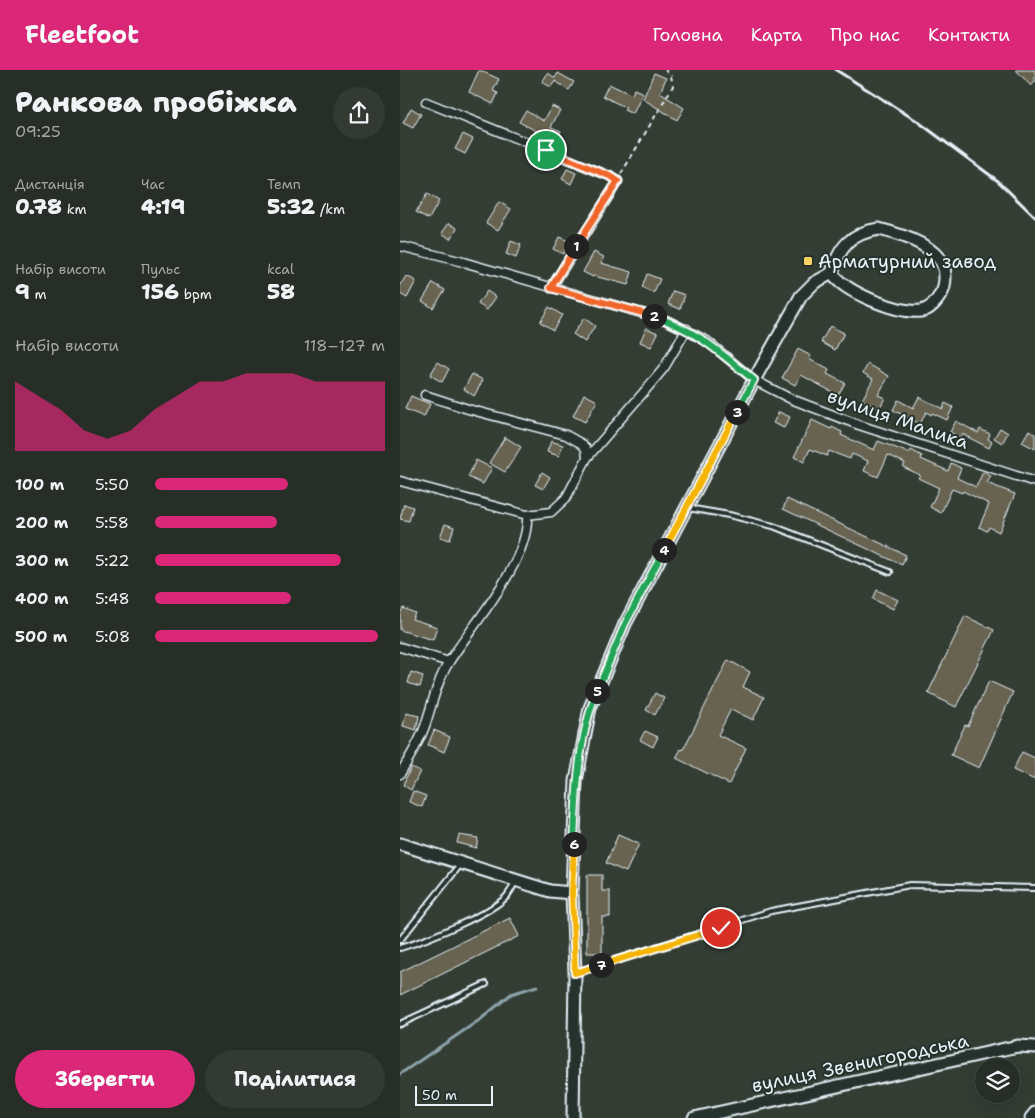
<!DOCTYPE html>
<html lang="uk">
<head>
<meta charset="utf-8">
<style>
	body { margin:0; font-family:"Shantell Sans",sans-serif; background:#323a33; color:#f1f3f6; height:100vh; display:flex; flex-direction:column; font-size:19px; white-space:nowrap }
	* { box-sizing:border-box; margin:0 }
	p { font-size:16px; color:#a4a8a7 }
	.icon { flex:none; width:28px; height:28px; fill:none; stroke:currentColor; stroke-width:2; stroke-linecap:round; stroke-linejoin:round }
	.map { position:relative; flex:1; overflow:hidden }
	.side { display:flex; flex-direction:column; background:#262e27; width:400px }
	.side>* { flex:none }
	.fabs { position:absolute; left:575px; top:988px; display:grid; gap:10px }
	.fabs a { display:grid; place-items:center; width:45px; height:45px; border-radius:50%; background:#262e27; box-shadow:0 5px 20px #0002,0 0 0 1px #424a44; font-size:25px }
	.scale { position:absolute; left:15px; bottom:12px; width:78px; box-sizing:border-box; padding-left:5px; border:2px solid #e8f1f8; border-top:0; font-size:14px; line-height:18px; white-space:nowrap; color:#e8f1f8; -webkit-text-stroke:4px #26332d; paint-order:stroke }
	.pin { position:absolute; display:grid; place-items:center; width:42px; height:42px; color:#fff; margin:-21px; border:2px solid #fff; border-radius:50%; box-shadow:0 1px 5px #0007 }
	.km { position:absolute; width:25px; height:25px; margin:-12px; border-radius:50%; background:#222; color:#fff; font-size:14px; line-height:25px; text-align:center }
	.round { display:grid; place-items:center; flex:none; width:52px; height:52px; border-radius:26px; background:#323a33 }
	.overview { display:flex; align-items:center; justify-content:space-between; height:85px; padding:0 15px }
	h1 { font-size:28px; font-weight:800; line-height:38px }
	.metrics { display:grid; grid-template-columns:repeat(3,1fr); gap:8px; height:85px; padding:5px 15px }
	.metrics div { display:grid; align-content:center }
	.metrics b { font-size:21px; font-weight:800 }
	.metrics small { font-size:14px; font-weight:400 }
	.metrics p { font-size:14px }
	.chart { height:140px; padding:10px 15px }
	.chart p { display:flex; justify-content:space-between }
	.chart svg { width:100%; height:90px; margin-top:5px; fill:#db2777; opacity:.7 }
	.cta { display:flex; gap:10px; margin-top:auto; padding:10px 15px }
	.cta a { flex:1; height:58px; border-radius:30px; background:#db2777; color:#fff; font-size:20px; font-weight:800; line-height:58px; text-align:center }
	.cta a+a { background:#323a33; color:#f1f3f6 }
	ul { padding:0 15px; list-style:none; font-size:16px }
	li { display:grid; grid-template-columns:80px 60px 1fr; align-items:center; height:38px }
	li i { height:12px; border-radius:6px; background:#db2777 }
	header { display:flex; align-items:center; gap:30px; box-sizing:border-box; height:70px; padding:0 25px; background:#db2777; color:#fff }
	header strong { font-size:24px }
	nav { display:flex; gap:28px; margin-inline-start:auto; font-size:18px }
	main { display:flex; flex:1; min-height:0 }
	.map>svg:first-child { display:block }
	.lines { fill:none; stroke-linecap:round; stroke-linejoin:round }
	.stream { stroke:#8ca2a9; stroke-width:3 }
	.building { fill:#686451; stroke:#e8f1f8 }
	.lane-casing { stroke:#e8f1f8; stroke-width:8 }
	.street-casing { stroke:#e8f1f8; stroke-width:11 }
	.secondary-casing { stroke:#e8f1f8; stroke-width:15 }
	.path { stroke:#e8f1f8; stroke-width:2; stroke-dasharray:5 4; stroke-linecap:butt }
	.lane { stroke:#26332d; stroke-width:4 }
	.street { stroke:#26332d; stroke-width:8 }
	.secondary { stroke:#26332d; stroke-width:11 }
	.rail { stroke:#e8f1f8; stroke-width:3 }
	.split-1-casing { stroke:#fff; stroke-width:10 }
	.split-2-casing { stroke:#fff; stroke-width:10 }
	.split-3-casing { stroke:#fff; stroke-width:10 }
	.split-4-casing { stroke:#fff; stroke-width:10 }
	.split-5-casing { stroke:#fff; stroke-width:10 }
	.split-6-casing { stroke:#fff; stroke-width:10 }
	.split-7-casing { stroke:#fff; stroke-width:10 }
	.split-8-casing { stroke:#fff; stroke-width:10 }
	.split-1 { stroke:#f0652b; stroke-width:6 }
	.split-2 { stroke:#f0652b; stroke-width:6 }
	.split-3 { stroke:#22a559; stroke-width:6 }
	.split-4 { stroke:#f5b400; stroke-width:6 }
	.split-5 { stroke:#22a559; stroke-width:6 }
	.split-6 { stroke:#22a559; stroke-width:6 }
	.split-7 { stroke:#f5b400; stroke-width:6 }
	.split-8 { stroke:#f5b400; stroke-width:6 }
	.poi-dot { fill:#ffd166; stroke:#26332d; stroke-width:2 }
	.labels { text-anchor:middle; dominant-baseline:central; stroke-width:4; stroke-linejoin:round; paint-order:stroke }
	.poi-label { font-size:19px; fill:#e8f1f8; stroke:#26332d; text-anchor:start }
	.street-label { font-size:19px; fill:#e8f1f8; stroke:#26332d }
</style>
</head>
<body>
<header>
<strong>Fleetfoot</strong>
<nav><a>Головна</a><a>Карта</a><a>Про нас</a><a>Контакти</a></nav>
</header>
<main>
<section class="side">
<div class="overview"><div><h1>Ранкова пробіжка</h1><p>09:25</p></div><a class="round"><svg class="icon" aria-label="share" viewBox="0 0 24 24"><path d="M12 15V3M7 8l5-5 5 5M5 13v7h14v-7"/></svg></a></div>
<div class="metrics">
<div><p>Дистанція</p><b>0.78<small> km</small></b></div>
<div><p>Час</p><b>4:19</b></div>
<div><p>Темп</p><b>5:32<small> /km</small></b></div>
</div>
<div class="metrics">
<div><p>Набір висоти</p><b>9<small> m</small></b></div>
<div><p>Пульс</p><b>156<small> bpm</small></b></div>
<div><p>kcal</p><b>58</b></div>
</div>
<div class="chart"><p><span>Набір висоти</span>118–127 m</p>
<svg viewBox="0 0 160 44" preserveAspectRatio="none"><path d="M0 44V10L10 17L20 24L30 34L40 38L50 34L60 24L70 17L80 10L90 10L100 6L110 6L120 6L130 10L140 10L150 10L160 10V44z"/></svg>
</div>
<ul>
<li><b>100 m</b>5:50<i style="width:58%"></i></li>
<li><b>200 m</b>5:58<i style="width:53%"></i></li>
<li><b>300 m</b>5:22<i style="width:81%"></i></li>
<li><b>400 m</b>5:48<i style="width:59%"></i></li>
<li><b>500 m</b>5:08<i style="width:97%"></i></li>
</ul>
<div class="cta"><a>Зберегти</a><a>Поділитися</a></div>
</section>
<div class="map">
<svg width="635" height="1048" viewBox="0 0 635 1048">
	<rect width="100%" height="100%" fill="#333d34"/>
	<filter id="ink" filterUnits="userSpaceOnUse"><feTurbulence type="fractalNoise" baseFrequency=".02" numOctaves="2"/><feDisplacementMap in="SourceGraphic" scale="10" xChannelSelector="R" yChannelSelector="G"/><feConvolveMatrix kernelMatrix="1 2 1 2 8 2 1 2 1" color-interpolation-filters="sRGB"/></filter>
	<g filter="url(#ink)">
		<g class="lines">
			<path class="stream" d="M 0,1004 L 81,949 L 111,924 L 137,916"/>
		</g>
		<path class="building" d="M 79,0 L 99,9 L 93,21 L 98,23 L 93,34 L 69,22 Z
			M 616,0 L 635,0 L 635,12 L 631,16 Z
			M 148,3 L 155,8 L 158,3 L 174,12 L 169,20 L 155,11 L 151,17 L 142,12 Z
			M 254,3 L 266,8 L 260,23 L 284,38 L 277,50 L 243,29 Z
			M 209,14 L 232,25 L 234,19 L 243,23 L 233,44 L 224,40 L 226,38 L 203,26 Z
			M 152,36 L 160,40 L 151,57 L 161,61 L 156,71 L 119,52 L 126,40 L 144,51 Z
			M 11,38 L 21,44 L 13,58 L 3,53 Z
			M 63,64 L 73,69 L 65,84 L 55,79 Z
			M 133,82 L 143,87 L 137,99 L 127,94 Z
			M 167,99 L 176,103 L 171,114 L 162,109 Z
			M 27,124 L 39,131 L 29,149 L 16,142 Z
			M 99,132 L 111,139 L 98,160 L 86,153 Z
			M 49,153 L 57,158 L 50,169 L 42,163 Z
			M 159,167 L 169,171 L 163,184 L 153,179 Z
			M 111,171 L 121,175 L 116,188 L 106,184 Z
			M 194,182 L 204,187 L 201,193 L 232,202 L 228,215 L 194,206 L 193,207 L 183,202 Z
			M 247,204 L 260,209 L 254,223 L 242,218 Z
			M 6,206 L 16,211 L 7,228 L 0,224 L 0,216 Z
			M 33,213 L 45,220 L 33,238 L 22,231 Z
			M 87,221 L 96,227 L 87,240 L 78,234 Z
			M 273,221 L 285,225 L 280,239 L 268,234 Z
			M 149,237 L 162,245 L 153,260 L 140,252 Z
			M 184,248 L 195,256 L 185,272 L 173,264 Z
			M 430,256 L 444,263 L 435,280 L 421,272 Z
			M 246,258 L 258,263 L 251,277 L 240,272 Z
			M 398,279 L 411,286 L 409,289 L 429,300 L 427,304 L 445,313 L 438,325 L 401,305 L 395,315 L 382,308 Z
			M 38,292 L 49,299 L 42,312 L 30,305 Z
			M 468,294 L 489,306 L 478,325 L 485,328 L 479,339 L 462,330 L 473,309 L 463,303 Z
			M 72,304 L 83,310 L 74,326 L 64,319 Z
			M 184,324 L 197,331 L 185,352 L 173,346 Z
			M 11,326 L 30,334 L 24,347 L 5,339 Z
			M 519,327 L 543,339 L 545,333 L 553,337 L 547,350 L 532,343 L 531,345 L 526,342 L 520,354 L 493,340 L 498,330 L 513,338 Z
			M 379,342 L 390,347 L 384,358 L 373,353 Z
			M 412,350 L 431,359 L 432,357 L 442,362 L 441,365 L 474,380 L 478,371 L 509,383 L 511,380 L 522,386 L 521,389 L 548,401 L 551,393 L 561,398 L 557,408 L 576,417 L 583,402 L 591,406 L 587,413 L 615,424 L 599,462 L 589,457 L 587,461 L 579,457 L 589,434 L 563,421 L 562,423 L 552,419 L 541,443 L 530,437 L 539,418 L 518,408 L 520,405 L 503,397 L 505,393 L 488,385 L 478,407 L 464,401 L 468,391 L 452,384 L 450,389 L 429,381 L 427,386 L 410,379 L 404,392 L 394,387 Z
			M 556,351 L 578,363 L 580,359 L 590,364 L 588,369 L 592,372 L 589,378 L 562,364 L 560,368 L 550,362 Z
			M 600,358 L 608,363 L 602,373 L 594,368 Z
			M 629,360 L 635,364 L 635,379 L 622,372 Z
			M 105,367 L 121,377 L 105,402 L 89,393 Z
			M 151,371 L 163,375 L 159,386 L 147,382 Z
			M 76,390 L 92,398 L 83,414 L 68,407 Z
			M 142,402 L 150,407 L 143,419 L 135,415 Z
			M 387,429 L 506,485 L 502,495 L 383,439 Z
			M 4,434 L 13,437 L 9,451 L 0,449 Z
			M 45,454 L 54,457 L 50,470 L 40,467 Z
			M 477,520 L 498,530 L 493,539 L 473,529 Z
			M 3,538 L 15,543 L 12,549 L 37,557 L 33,570 L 0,560 L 0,544 Z
			M 565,546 L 594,560 L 556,637 L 528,623 Z
			M 328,590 L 350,602 L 343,617 L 364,627 L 353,650 L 331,639 L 318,665 L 346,678 L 329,714 L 276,688 L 281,679 L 283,680 Z
			M 11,602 L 23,606 L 20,617 L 8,613 Z
			M 589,611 L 613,622 L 579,698 L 551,685 L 565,655 L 568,656 Z
			M 255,623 L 264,628 L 255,645 L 246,640 Z
			M 6,643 L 19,646 L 16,660 L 3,656 Z
			M 34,660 L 50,667 L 44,682 L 28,675 Z
			M 245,661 L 258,667 L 253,677 L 240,670 Z
			M 622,682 L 635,688 L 635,710 L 613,700 Z
			M 11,697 L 20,701 L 11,720 L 3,715 Z
			M 13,721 L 26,726 L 22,737 L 9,732 Z
			M 59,765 L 78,768 L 76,778 L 57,773 Z
			M 218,765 L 239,774 L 226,802 L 206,793 Z
			M 187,805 L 202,805 L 202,821 L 210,821 L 210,847 L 202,847 L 202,883 L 187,883 Z
			M 110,848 L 119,866 L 0,925 L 0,902 Z"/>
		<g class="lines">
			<defs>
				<path id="lane" d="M 288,438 L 329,445 L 373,456 L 490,502
					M 0,870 L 61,794
					M 0,878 C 24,871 91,844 107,826 C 110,822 113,817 115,812
					M 177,902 L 371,841 L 510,815 L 635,818
					M 0,954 L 86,914"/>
				<path id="street" d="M 26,32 L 212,107 L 218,111 L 151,218
					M 0,176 L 63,192 L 266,250 L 307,271 L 354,310 L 391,329 L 459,355 L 635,412
					M 25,325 L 68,339 L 166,365 L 182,374 L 186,379 L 187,388
					M 0,411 L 127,445
					M 0,577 L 49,592
					M 0,704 C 9,688 19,673 25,656 C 32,635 37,611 49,592 C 73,554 130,491 127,445 L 151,442 L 166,428 L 187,388 L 249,316 L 264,298 L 287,259"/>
				<path id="secondary" d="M 479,159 C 502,165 545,177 545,206 C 545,212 544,220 541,224 C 536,232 530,240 521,241 C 499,244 443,222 432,203 C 439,177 451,163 479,159 Z
					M 0,774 L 150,821 L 172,823
					M 173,1048 L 175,903 L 172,823 L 176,711 L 190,638 L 225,554 L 354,310 L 401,226 L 414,213 L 432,203
					M 294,1048 L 618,976 L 635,977
					M 631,1048 L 635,1043"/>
			</defs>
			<use href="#lane" class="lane-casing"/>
			<use href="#street" class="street-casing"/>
			<use href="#secondary" class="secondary-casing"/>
			<path class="path" d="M 221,104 L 273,16 L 271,6 L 265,0"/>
			<use href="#lane" class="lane"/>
			<use href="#street" class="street"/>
			<use href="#secondary" class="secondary"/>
			<path class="rail" d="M 436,0 L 517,51 L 598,111 L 635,147"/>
		</g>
	</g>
	<g class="lines" filter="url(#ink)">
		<defs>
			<path id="split-1" d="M 146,80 L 212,107 L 218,111 L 176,176"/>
			<path id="split-2" d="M 176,176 L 151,218 L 254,246"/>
			<path id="split-3" d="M 254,246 C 298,261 319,282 354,310 L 337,342"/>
			<path id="split-4" d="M 264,480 L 337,342"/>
			<path id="split-5" d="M 197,621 L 225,554 L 264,480"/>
			<path id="split-6" d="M 174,774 C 176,723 178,668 197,621"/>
			<path id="split-7" d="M 174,774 L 172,823 L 175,903 L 201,895"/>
			<path id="split-8" d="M 201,895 L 321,858"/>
		</defs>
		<use href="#split-1" class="split-1-casing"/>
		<use href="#split-2" class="split-2-casing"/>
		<use href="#split-3" class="split-3-casing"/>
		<use href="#split-4" class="split-4-casing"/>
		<use href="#split-5" class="split-5-casing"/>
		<use href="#split-6" class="split-6-casing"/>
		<use href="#split-7" class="split-7-casing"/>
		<use href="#split-8" class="split-8-casing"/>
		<use href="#split-1" class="split-1"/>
		<use href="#split-2" class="split-2"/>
		<use href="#split-3" class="split-3"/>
		<use href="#split-4" class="split-4"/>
		<use href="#split-5" class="split-5"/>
		<use href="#split-6" class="split-6"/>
		<use href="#split-7" class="split-7"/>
		<use href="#split-8" class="split-8"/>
	</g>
	<rect class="poi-dot" x="403" y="186" width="10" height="10" rx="2.5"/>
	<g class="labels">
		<g class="poi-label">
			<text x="418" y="191">Арматурний завод</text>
		</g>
		<g class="street-label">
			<text transform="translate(498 349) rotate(19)">вулиця Малика</text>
			<text transform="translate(460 993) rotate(-12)">вулиця Звенигородська</text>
		</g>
	</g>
</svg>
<div class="fabs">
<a><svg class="icon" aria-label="layers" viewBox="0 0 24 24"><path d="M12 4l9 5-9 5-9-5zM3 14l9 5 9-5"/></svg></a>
</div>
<div class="scale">50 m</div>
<div class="pin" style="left:146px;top:80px;background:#1e9e55"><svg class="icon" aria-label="arrive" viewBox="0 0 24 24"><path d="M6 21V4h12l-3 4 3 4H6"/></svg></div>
<div class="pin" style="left:321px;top:858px;background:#d93025"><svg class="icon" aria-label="check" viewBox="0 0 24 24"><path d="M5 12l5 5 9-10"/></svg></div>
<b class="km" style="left:176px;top:176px">1</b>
<b class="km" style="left:254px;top:246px">2</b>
<b class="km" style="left:337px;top:342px">3</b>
<b class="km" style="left:264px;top:480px">4</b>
<b class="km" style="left:197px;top:621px">5</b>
<b class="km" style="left:174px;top:774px">6</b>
<b class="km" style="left:201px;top:895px">7</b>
</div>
</main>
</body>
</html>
